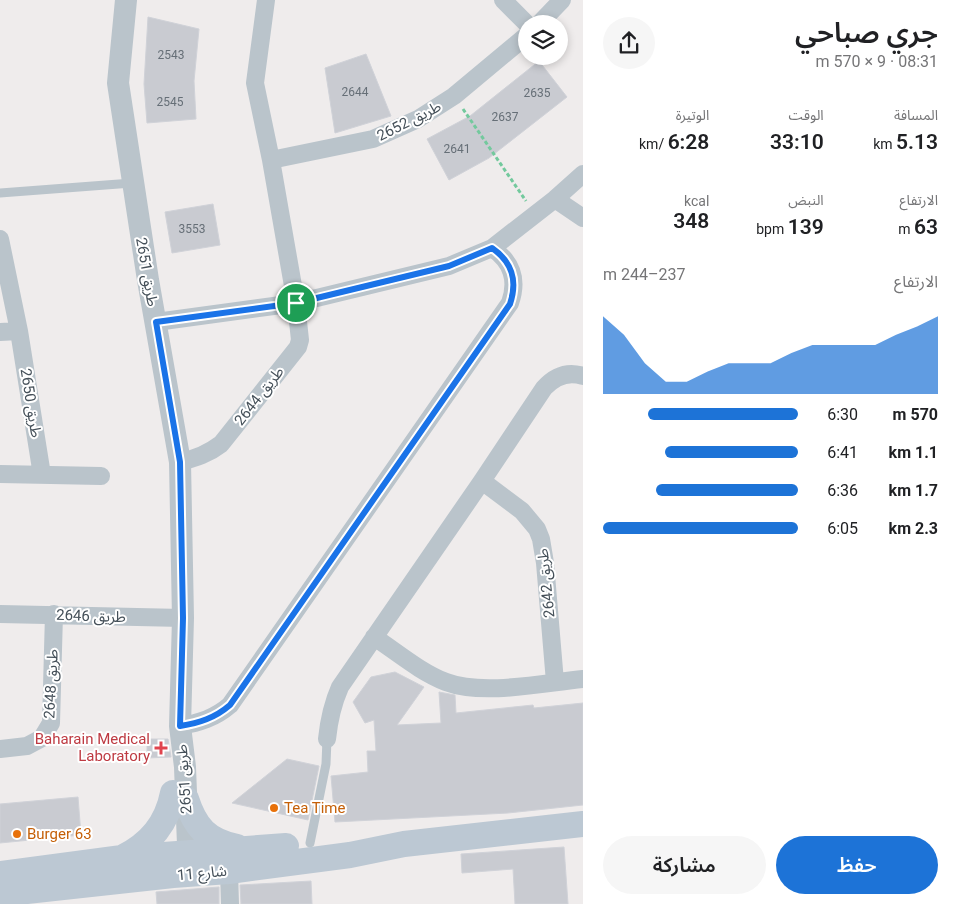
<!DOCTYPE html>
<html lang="ar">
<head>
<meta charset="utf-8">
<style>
	body { margin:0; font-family:Roboto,"Noto Sans Arabic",sans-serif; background:#f6f6f6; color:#202124; direction:rtl; height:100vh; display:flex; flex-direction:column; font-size:19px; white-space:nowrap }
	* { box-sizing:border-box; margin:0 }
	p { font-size:16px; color:#757577 }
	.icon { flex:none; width:28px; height:28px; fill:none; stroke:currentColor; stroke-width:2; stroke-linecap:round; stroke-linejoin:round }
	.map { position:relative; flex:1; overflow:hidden; direction:ltr }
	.drawer { display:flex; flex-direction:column; background:#fff; width:375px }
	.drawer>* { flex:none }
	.buttons { position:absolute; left:518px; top:15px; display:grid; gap:10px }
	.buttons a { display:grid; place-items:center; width:50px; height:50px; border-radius:50%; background:#fff; box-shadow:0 2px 8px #0003; font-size:25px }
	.pin { position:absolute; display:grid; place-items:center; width:42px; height:42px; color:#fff; margin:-21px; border:2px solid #fff; border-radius:50%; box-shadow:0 1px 5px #0007 }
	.round { display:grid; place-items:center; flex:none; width:52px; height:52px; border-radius:26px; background:#f6f6f6 }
	.head { display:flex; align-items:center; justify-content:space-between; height:85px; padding:0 20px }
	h1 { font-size:28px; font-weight:600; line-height:38px }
	.figures { display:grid; grid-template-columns:repeat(3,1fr); gap:8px; height:85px; padding:5px 20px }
	.figures div { display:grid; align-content:center }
	.figures b { font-size:21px; font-weight:600 }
	.figures small { font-size:14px; font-weight:400 }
	.figures p { font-size:14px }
	.chart { height:140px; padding:10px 20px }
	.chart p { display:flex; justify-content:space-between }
	.chart svg { width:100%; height:90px; margin-top:5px; fill:#1d73d7; opacity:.7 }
	.cta { display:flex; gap:10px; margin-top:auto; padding:10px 20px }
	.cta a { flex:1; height:58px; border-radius:30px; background:#1d73d7; color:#fff; font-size:20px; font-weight:600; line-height:58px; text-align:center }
	.cta a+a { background:#f6f6f6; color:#202124 }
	ul { padding:0 20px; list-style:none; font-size:16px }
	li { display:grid; grid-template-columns:80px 60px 1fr; align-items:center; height:38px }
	li i { height:12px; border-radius:6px; background:#1d73d7 }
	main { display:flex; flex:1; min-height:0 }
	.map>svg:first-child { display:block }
	.building { fill:#c9cbd1; stroke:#d0d2d8 }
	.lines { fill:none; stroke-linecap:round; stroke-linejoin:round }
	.path { stroke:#73c99d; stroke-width:3; stroke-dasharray:4 2.5; stroke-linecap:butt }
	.service { stroke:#bac4cb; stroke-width:9 }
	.minor { stroke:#bac4cb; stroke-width:18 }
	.tertiary { stroke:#bac4cb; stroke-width:22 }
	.secondary { stroke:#bcc8d3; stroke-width:26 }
	.route-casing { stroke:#fff; stroke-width:10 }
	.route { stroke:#1a73e8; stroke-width:6 }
	.health-dot { fill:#e0444e; stroke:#fff; stroke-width:2 }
	.food-dot { fill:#e8710a; stroke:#fff; stroke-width:2 }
	.labels { text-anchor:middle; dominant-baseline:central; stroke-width:4; stroke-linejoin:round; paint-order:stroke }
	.number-label { font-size:12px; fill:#666f77 }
	.street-label { font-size:15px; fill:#455059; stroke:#fff }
	.health-label { font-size:15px; fill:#be3a42; stroke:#fff; text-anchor:end }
	.food-label { font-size:15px; fill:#c56008; stroke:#fff; text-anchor:start }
</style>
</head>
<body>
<main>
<section class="drawer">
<div class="head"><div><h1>جري صباحي</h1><p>08:31 · 9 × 570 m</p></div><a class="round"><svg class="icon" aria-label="share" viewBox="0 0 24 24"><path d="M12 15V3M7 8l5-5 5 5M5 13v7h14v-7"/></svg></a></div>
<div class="figures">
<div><p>المسافة</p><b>5.13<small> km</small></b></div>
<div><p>الوقت</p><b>33:10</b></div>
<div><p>الوتيرة</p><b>6:28<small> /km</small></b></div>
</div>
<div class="figures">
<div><p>الارتفاع</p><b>63<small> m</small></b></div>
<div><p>النبض</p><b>139<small> bpm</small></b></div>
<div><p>kcal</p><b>348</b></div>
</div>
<div class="chart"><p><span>الارتفاع</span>237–244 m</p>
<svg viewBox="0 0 160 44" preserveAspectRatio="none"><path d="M0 44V6L10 15L20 29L30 38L40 38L50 33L60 29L70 29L80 29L90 24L100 20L110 20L120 20L130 20L140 15L150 11L160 6V44z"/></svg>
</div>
<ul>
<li><b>570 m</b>6:30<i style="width:77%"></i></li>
<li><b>1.1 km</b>6:41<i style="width:68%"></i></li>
<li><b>1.7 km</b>6:36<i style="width:73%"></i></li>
<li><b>2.3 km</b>6:05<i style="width:100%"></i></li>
</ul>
<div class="cta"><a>حفظ</a><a>مشاركة</a></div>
</section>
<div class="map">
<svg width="583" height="904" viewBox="0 0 583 904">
	<rect width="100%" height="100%" fill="#efecec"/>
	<path class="building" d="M 148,17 L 199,29 L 194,81 L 196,119 L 147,123 L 144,84 Z
		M 366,54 L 391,116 L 335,133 L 325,68 Z
		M 539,61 L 567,97 L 489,158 L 449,180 L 427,139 L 470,116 Z
		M 213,204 L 220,245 L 172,253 L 165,212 Z
		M 395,672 L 424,687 L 397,725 L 441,723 L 439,692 L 455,695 L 456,713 L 533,705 L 534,708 L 583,703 L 583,805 L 508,813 L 335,822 L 331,776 L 368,772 L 367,751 L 376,751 L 374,720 L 365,723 L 353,702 L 371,677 Z
		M 147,739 L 168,739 L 171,757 L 147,758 Z
		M 287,759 L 319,766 L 308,820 L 232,803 Z
		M 78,797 L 81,835 L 0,843 L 0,804 Z
		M 564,847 L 568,904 L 515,904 L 513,869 L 462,873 L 461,854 Z
		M 311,881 L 312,904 L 241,904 L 240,885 Z
		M 219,887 L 219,904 L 157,904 L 156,892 Z"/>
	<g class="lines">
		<path class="path" d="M 463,109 L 526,201"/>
		<path class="service" d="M 0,193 L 132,183
			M 310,843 L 326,764 L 327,739"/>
		<path class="minor" d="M 503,0 L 527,24
			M 539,24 L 562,0
			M 271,160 L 373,139 L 418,119 L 454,96 L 526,36
			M 555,199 L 583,218
			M 0,239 L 19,331 L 42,475
			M 156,322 L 296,303 L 449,266 L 492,248 L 555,199 L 583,174
			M 0,332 L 19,331
			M 180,462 C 196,458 208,454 221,444 L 298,347 L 300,340 L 296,303 L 271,160 L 255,83 L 266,0
			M 0,474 L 101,476
			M 482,481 L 522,511 L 537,529 L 541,539 L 545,563 L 555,682
			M 0,614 L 183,618
			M 374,637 C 397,652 420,672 446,682 C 483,696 543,683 583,679
			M 180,726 C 199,723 215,718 230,705 L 510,303 C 518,280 512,262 492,248
			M 327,739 C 329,720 332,705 340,687 L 482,481 L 544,388 C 555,376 568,371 583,376
			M 0,749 L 27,746 L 42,738 L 51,723 L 54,614
			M 229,871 L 230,904"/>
		<path class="tertiary" d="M 126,0 L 118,83 L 148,280 L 180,462 L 183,618 L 180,726 L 185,767 L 189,871"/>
		<path class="secondary" d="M 186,799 C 195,827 207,841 237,847
			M 122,858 C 150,844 167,824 173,793
			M 0,874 L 122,858 L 286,846
			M 0,894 L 173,875 L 229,871 L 350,855 L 404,844 L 583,824"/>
	</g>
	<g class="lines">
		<defs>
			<path id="route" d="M 492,248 C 512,262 518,280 510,304 L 230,705 C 215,718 199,723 180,726 L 183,618 L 180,462 L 156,322 L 296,303 L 449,266 Z"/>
		</defs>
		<use href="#route" class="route-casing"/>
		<use href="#route" class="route"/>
	</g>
	<path class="health-dot" d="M158.5 740.5h5v5h5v5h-5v5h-5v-5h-5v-5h5z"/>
	<g class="food-dot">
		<circle cx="274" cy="808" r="5"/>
		<circle cx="17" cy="834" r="5"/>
	</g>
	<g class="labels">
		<g class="number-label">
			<text x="171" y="55">2543</text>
			<text x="355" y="92">2644</text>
			<text x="537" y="93">2635</text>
			<text x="170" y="102">2545</text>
			<text x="505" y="117">2637</text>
			<text x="457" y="149">2641</text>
			<text x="192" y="229">3553</text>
		</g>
		<g class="street-label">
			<text transform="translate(409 121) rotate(-27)">طريق 2652</text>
			<text transform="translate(147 272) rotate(80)">طريق 2651</text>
			<text transform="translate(259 396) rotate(-52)">طريق 2644</text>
			<text transform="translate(31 403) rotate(81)">طريق 2650</text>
			<text transform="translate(546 583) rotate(-96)">طريق 2642</text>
			<text transform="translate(91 616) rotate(2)">طريق 2646</text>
			<text transform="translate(51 684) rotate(-87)">طريق 2648</text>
			<text transform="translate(184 779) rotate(-94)">طريق 2651</text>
			<text transform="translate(202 873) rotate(-5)">شارع 11</text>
		</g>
		<g class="health-label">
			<text x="150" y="739">Baharain Medical<tspan x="150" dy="17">Laboratory</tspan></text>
		</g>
		<g class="food-label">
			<text x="284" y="808">Tea Time</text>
			<text x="27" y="834">Burger 63</text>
		</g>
	</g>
</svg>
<div class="buttons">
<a><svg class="icon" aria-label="layers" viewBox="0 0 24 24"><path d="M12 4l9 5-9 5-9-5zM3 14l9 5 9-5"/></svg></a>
</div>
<div class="pin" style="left:296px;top:303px;background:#1e9e55"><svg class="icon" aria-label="arrive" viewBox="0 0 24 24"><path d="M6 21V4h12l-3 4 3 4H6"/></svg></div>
</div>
</main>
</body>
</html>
